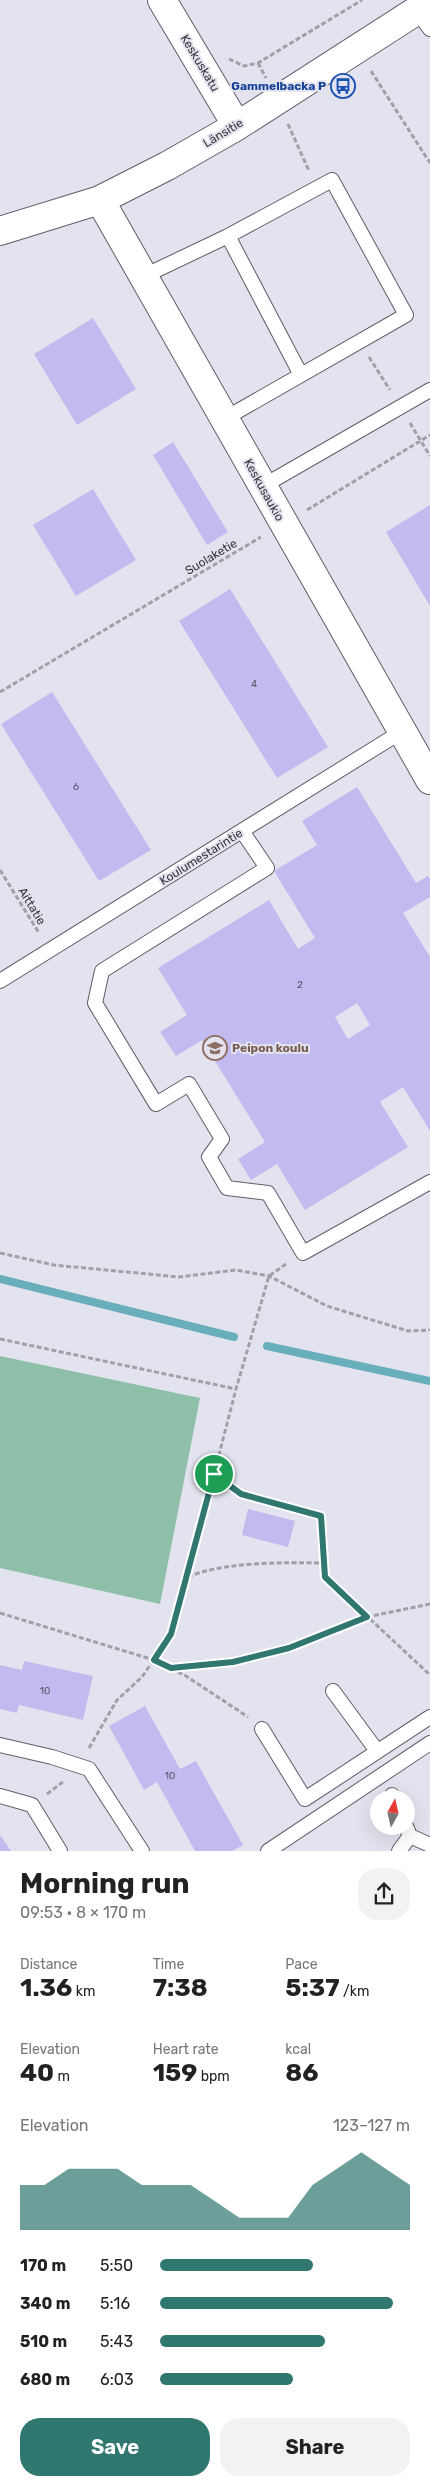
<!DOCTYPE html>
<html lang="en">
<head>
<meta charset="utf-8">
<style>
	body { margin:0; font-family:Rubik,sans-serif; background:#f2f2f2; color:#222; height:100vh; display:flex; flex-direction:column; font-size:19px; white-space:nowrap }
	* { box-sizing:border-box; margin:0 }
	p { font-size:16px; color:#767676 }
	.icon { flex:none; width:28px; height:28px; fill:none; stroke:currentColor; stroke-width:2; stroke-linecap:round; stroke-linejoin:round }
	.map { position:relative; height:1851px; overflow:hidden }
	.panel { display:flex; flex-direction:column; background:#fff; flex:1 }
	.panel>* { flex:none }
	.needle { width:32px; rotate:8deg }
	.buttons { position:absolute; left:370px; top:1790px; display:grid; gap:10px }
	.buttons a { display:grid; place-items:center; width:45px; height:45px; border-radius:50%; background:#fff; box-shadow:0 5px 20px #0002; font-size:25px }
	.pin { position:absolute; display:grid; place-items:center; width:42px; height:42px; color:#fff; margin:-21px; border:2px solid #fff; border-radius:50%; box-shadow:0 1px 5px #0007 }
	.round { display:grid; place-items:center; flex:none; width:52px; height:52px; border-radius:20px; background:#f2f2f2 }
	.summary { display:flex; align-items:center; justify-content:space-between; height:85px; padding:0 20px }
	h1 { font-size:28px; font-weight:700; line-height:38px }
	.stats { display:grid; grid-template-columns:repeat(3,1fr); gap:8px; height:85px; padding:5px 20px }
	.stats div { display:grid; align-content:center }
	.stats b { font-size:25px; font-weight:700 }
	.stats small { font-size:14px; font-weight:400 }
	.stats p { font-size:14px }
	.chart { height:140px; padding:10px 20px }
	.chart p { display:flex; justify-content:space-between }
	.chart svg { width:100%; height:90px; margin-top:5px; fill:#307770; opacity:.7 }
	.action { display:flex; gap:10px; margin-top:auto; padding:10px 20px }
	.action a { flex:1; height:58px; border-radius:20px; background:#307770; color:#fff; font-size:20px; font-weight:700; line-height:58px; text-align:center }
	.action a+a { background:#f2f2f2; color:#222 }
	ul { padding:0 20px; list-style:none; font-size:16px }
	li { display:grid; grid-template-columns:80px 60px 1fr; align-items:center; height:38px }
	li i { height:12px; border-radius:6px; background:#307770 }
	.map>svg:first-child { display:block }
	.green { fill:#8ec0a9 }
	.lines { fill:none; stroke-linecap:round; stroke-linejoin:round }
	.stream { stroke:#68afbb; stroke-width:8 }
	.building { fill:#c1bbef; fill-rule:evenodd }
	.lane-casing { stroke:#5e5e68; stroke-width:16 }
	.street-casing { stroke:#5e5e68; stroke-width:30 }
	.path { stroke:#a0a0a9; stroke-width:3; stroke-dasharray:5 2.5; stroke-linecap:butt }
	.lane { stroke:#fff; stroke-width:14 }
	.street { stroke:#fff; stroke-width:28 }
	.route-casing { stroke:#fff; stroke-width:10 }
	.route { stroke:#307770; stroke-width:6 }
	.labels { text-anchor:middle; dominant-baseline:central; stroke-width:4; stroke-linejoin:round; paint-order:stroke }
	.number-label { font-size:10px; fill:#585667 }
	.street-label { font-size:12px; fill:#35353a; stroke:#e3e3ef }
	.transit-label { font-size:12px; font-weight:bold; fill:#164399; stroke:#e3e3ef; text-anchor:end }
	.education-label { font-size:12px; font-weight:bold; fill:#785e54; stroke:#e3e3ef; text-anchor:start }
</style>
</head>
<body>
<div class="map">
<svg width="430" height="1851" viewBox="0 0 430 1851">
	<rect width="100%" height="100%" fill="#e3e3ef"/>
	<path class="green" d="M 0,1356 L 200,1398 L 160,1604 L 0,1568 Z"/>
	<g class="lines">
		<path class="stream" d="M 0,1279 L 234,1337
			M 267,1346 L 430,1381"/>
	</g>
	<path class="building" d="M 93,318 L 136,389 L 77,425 L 34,354 Z
		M 173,442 L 228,532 L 207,545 L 153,455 Z
		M 93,489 L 136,560 L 76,596 L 33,525 Z
		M 430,505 L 430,606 L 386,532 Z
		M 230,589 L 328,747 L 277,778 L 179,621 Z
		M 52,692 L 151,850 L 99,881 L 1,724 Z
		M 357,787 L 416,883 L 428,876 L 430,879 L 430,897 L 403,913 L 430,957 L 430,1131 L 403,1087 L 380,1102 L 408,1147 L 305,1210 L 277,1164 L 251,1180 L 238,1159 L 265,1142 L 202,1040 L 176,1056 L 160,1032 L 187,1015 L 158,968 L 269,900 L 298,949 L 315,938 L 274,871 L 317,845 L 302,821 ZM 357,1003 L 370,1025 L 348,1039 L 335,1017 Z
		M 248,1509 L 295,1521 L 288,1547 L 242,1535 Z
		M 24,1661 L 93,1676 L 83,1720 L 19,1705 L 17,1713 L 0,1709 L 0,1665 L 22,1670 Z
		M 145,1706 L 180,1769 L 196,1761 L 243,1845 L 232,1851 L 195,1851 L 157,1782 L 144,1790 L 109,1726 Z
		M 0,1835 L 11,1851 L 0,1851 Z"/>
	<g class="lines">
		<defs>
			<path id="lane" d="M 416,10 L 430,29
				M 228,236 L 301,375
				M 142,277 L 228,236 L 332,180 L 406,315 L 224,419
				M 263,486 L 430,390
				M 242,831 L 267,868 L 102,971 L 95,1003 L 156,1104 L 189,1084 L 222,1139 L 209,1157 L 227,1188 L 268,1193 L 303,1253 L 430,1182
				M 0,981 L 401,732
				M 333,1691 L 377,1751
				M 262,1729 L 305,1799 L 430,1717
				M 0,1745 L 52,1757 L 89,1769 L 142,1851
				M 392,1795 L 394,1799
				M 0,1796 L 32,1805 L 60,1851
				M 410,1836 L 430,1845
				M 268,1851 L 430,1743
				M 399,1851 L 410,1836 L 406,1826"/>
			<path id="street" d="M 162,0 L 237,126
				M 100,200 L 430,780
				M 0,231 L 100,200 L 167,166 L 237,126 L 430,2"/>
		</defs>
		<use href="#lane" class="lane-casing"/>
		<use href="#street" class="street-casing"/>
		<path class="path" d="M 229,59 L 244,66 L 258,63 L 362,0
			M 258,63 L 266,78
			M 371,71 L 430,163
			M 288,124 L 309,171
			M 369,357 L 390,390
			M 410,423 L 430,456
			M 307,510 L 430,435
			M 0,692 L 261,537
			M 0,870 L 39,933
			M 0,1253 L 54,1265 L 179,1277 L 236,1270 L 269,1276 L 327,1306 L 408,1331 L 430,1330
			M 286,1264 L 269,1276 L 236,1389 L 214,1474 L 241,1494 L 321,1517 L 325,1577 L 430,1675
			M 0,1339 L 236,1389
			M 188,1577 C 222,1562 285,1562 324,1563
			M 0,1613 L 154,1660 L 186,1676 L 248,1717
			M 172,1668 L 233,1662 L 289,1648 L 367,1617 L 430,1604
			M 89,1748 L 117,1700 L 142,1677 L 171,1634 L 214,1474
			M 47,1794 L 64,1781"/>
		<use href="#lane" class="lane"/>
		<use href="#street" class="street"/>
	</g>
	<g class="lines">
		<defs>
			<path id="route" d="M 214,1474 L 241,1494 L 321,1516 L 325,1577 L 367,1617 L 289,1648 L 233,1662 L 171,1668 L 154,1660 L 171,1634 Z"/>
		</defs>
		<use href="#route" class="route-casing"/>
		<use href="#route" class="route"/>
	</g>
	<defs>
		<symbol id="bus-ring" viewBox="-11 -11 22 22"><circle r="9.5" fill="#e3e3ef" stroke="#1a4fb4" stroke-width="1.5"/><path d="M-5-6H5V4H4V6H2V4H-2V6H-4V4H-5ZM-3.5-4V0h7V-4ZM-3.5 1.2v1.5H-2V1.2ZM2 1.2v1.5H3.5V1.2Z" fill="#1a4fb4"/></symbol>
		<symbol id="school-ring" viewBox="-11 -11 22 22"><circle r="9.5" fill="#e3e3ef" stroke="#8d6e63" stroke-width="1.5"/><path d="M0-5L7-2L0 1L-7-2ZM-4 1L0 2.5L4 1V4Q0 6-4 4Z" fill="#8d6e63"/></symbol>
	</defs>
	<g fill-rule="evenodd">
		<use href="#bus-ring" x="329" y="72" width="28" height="28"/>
		<use href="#school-ring" x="201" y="1034" width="28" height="28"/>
	</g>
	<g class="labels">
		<g class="number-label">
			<text x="254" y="684">4</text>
			<text x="76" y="787">6</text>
			<text x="300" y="985">2</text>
			<text x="45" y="1691">10</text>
			<text x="170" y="1776">10</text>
		</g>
		<g class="street-label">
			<text transform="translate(200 63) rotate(59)">Keskuskatu</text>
			<text transform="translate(223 133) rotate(-31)">Länsitie</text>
			<text transform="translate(264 490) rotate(61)">Keskusaukio</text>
			<text transform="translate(211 557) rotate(-31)">Suolaketie</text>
			<text transform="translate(201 857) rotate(-32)">Koulumestarintie</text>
			<text transform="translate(32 906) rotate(59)">Aittatie</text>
		</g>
		<g class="transit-label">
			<text x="326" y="86">Gammelbacka P</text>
		</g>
		<g class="education-label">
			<text x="232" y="1048">Peipon koulu</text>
		</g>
	</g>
</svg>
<div class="buttons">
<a><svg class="needle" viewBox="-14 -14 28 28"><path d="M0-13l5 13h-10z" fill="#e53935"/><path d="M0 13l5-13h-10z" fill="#767676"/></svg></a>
</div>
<div class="pin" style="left:214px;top:1474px;background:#1e9e55"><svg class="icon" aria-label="arrive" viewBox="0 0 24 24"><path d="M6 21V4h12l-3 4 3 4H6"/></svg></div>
</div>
<section class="panel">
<div class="summary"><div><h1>Morning run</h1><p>09:53 · 8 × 170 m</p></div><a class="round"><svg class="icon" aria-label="share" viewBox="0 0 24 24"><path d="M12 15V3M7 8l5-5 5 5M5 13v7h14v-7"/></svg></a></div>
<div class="stats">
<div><p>Distance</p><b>1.36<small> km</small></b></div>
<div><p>Time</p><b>7:38</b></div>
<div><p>Pace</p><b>5:37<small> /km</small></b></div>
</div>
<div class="stats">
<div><p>Elevation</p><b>40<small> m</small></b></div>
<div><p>Heart rate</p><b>159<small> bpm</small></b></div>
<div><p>kcal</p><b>86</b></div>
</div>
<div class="chart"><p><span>Elevation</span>123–127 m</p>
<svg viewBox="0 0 160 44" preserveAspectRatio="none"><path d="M0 44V22L10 22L20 14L30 14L40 14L50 22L60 22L70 22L80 30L90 38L100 38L110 38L120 22L130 14L140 6L150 14L160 22V44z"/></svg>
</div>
<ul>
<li><b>170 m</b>5:50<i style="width:61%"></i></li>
<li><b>340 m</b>5:16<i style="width:93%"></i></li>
<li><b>510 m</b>5:43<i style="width:66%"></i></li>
<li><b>680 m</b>6:03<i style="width:53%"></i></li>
</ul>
<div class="action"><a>Save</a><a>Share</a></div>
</section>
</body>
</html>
